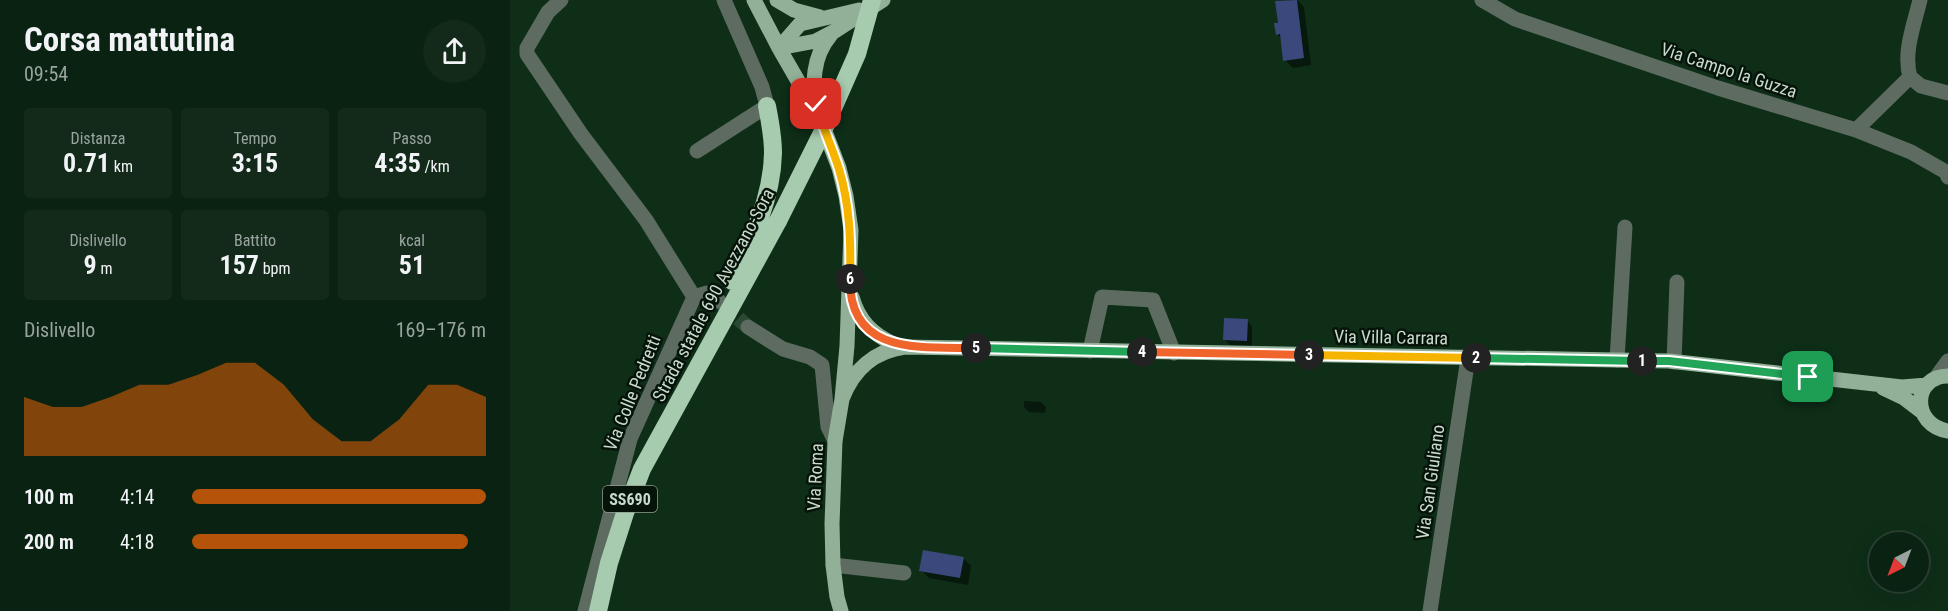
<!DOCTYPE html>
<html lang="it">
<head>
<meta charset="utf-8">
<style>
	body { margin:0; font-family:"Roboto Condensed",sans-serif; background:#132a1b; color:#f1f3f6; height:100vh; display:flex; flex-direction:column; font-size:22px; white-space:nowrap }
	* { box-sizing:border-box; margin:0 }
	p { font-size:20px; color:#99a49f }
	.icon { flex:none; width:33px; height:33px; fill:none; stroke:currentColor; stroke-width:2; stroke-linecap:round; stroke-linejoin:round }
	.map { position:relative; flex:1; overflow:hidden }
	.side { display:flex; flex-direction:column; background:#0a2212; width:510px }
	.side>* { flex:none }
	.needle { width:39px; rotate:222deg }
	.tools { position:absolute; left:1359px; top:532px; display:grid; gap:12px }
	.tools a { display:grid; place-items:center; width:60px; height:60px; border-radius:50%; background:#0a2212; box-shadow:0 6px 24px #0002,0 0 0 2px #2a3f32; font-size:30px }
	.pin { position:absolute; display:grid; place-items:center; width:51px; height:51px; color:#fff; margin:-26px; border-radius:12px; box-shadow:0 3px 9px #0006 }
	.km { position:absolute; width:30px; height:30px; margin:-15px; border-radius:50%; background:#222; color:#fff; font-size:16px; line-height:30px; text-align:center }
	.round { display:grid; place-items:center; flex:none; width:63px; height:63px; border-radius:32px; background:#132a1b }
	.summary { display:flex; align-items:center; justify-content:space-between; height:102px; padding:0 24px }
	h1 { font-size:33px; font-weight:700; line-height:45px }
	.stats { display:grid; grid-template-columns:repeat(3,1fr); gap:9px; height:102px; padding:6px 24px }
	.stats div { display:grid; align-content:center; border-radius:6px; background:#132a1b; text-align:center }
	.stats b { font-size:26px; font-weight:700 }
	.stats small { font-size:16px; font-weight:400 }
	.stats p { font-size:16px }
	.chart { height:168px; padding:12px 24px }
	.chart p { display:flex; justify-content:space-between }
	.chart svg { width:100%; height:108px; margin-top:6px; fill:#b45309; opacity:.7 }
	ul { padding:0 24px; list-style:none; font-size:20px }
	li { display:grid; grid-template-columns:96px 72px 1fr; align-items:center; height:45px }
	li i { height:15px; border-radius:8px; background:#b45309 }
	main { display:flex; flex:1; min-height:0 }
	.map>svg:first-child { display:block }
	.shadow { fill:#0007 }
	.building { fill:#3a487c }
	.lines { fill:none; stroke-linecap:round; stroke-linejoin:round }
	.minor-tunnel { stroke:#2a4833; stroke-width:15; stroke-dasharray:15 8; stroke-linecap:butt }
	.minor { stroke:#5d6b60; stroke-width:15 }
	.major { stroke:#92b098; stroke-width:15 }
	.highway { stroke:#a7cbae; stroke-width:18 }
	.highway-bridge { stroke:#a7cbae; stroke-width:18 }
	.split-1-casing { stroke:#fff; stroke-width:12 }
	.split-2-casing { stroke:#fff; stroke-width:12 }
	.split-3-casing { stroke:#fff; stroke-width:12 }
	.split-4-casing { stroke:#fff; stroke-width:12 }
	.split-5-casing { stroke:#fff; stroke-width:12 }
	.split-6-casing { stroke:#fff; stroke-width:12 }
	.split-7-casing { stroke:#fff; stroke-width:12 }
	.split-1 { stroke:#22a559; stroke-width:8 }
	.split-2 { stroke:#22a559; stroke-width:8 }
	.split-3 { stroke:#f5b400; stroke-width:8 }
	.split-4 { stroke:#f0652b; stroke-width:8 }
	.split-5 { stroke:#22a559; stroke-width:8 }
	.split-6 { stroke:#f0652b; stroke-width:8 }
	.split-7 { stroke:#f5b400; stroke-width:8 }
	.labels { text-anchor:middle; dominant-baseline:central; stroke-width:5; stroke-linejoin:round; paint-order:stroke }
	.shield { fill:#061309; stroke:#8e9f92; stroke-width:1.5 }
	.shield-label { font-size:16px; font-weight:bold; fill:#c9dbcc }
	.street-label { font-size:18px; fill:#c9dbcc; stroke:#061309 }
</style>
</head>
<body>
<main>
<section class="side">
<div class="summary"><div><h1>Corsa mattutina</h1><p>09:54</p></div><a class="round"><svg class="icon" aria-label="share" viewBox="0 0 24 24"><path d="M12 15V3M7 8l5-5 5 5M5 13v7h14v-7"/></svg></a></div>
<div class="stats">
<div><p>Distanza</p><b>0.71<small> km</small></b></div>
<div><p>Tempo</p><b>3:15</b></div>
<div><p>Passo</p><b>4:35<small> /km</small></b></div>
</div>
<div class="stats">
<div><p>Dislivello</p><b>9<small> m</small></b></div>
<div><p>Battito</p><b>157<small> bpm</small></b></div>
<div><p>kcal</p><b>51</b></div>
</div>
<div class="chart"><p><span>Dislivello</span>169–176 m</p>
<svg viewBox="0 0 160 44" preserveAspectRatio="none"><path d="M0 44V20L10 24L20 24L30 20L40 15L50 15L60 11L70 6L80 6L90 15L100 29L110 38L120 38L130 29L140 15L150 15L160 20V44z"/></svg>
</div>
<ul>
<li><b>100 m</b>4:14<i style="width:100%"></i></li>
<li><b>200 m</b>4:18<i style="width:94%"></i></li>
</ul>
</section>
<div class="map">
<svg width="1438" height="611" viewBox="0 0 1438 611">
	<rect width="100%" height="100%" fill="#0e2e18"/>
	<path class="shadow" d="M 787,0 L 794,7 L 801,65 L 783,68 L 775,60 L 772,39 L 767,34 L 770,24 L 766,2 Z
		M 737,320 L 742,326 L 742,346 L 720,345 L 715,340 Z
		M 514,401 L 531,402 L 536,407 L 535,413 L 519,412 L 514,407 Z
		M 453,558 L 461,566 L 458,585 L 419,578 L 411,570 Z"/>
	<path class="building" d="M 787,0 L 794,58 L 773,61 L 770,34 L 766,35 L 764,23 L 768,23 L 765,1 Z
		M 714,318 L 738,319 L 737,341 L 713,340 Z
		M 413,550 L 454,557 L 450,578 L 409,571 Z"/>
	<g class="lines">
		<path class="minor-tunnel" d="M 211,303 L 238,327"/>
		<path class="minor" d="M 51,0 L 38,12 L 17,48 L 17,54 L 71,134 L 136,220 L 184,297 L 197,293 L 209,301
			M 972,0 L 1005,19 L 1208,88 L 1346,130 L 1400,77 L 1411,86 L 1438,93
			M 1400,77 C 1393,52 1404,25 1410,0
			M 1346,130 L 1401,152 L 1436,172 L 1438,177
			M 187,151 L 257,106 L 252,87 L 214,0
			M 238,327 L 273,349 L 300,357 L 312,365 L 318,427 L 325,441
			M 580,351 L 592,297 L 643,300 L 664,353
			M 1107,360 L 1115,227
			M 1164,362 L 1167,282
			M 1425,379 L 1438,361
			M 323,565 L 394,573
			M 75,611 L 120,439 L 184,297
			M 920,611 L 958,358"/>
		<path class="major" d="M 244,0 L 269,48 L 311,121 L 329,168 L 336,196 L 341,230 L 337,346 L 332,399 L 325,441 L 322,524 L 323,565 L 327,597 L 331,611
			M 267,0 L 284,10 L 310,17
			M 269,48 L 306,41 L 325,31 L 373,0
			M 269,48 L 290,24 L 349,10
			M 308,110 C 301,85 303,56 320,36
			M 342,297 C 349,321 362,334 384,344
			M 1438,376 C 1402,376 1401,425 1438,431
			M 1373,388 L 1394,398 L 1411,411
			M 332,399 C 343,370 364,351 395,347 L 1159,361 L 1365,384 L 1392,387 L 1417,385"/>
		<path class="highway" d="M 222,281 C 242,240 262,199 263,153 C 263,137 260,121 257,106
			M 88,611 L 99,563 L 115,513 L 132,469 L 268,221"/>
		<path class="highway-bridge" d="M 268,221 L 314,129 L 347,54 L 362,0"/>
	</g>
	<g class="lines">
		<defs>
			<path id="split-1" d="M 1132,361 L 1159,361 L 1298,377"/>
			<path id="split-2" d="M 966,358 L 1132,361"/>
			<path id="split-3" d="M 799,355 L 966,358"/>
			<path id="split-4" d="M 632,352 L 799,355"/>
			<path id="split-5" d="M 466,348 L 632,352"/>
			<path id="split-6" d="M 340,279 C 339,356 412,347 466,348"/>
			<path id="split-7" d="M 306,104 C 312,126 322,147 329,169 C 340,206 341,241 340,279"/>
		</defs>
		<use href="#split-1" class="split-1-casing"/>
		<use href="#split-2" class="split-2-casing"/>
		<use href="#split-3" class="split-3-casing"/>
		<use href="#split-4" class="split-4-casing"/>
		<use href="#split-5" class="split-5-casing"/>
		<use href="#split-6" class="split-6-casing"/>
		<use href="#split-7" class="split-7-casing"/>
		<use href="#split-1" class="split-1"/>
		<use href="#split-2" class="split-2"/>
		<use href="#split-3" class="split-3"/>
		<use href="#split-4" class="split-4"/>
		<use href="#split-5" class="split-5"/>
		<use href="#split-6" class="split-6"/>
		<use href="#split-7" class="split-7"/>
	</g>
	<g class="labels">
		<rect class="shield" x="93" y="486" width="54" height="26" rx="4.5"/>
		<g class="shield-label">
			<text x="120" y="499">SS690</text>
		</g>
		<g class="street-label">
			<text transform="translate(1219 70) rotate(18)">Via Campo la Guzza</text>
			<text transform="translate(203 295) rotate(-62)">Strada statale 690 Avezzano-Sora</text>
			<text transform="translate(881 337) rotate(1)">Via Villa Carrara</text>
			<text transform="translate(122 393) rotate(-68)">Via Colle Pedretti</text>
			<text transform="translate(305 477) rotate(-87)">Via Roma</text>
			<text transform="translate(920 482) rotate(-82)">Via San Giuliano</text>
		</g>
	</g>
</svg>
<div class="tools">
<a><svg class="needle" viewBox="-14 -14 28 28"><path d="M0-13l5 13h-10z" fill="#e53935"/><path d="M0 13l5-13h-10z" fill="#99a49f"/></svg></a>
</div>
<div class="pin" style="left:1298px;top:377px;background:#1e9e55"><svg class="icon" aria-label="arrive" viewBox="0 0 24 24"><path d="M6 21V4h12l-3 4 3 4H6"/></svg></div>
<div class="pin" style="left:306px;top:104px;background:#d93025"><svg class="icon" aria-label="check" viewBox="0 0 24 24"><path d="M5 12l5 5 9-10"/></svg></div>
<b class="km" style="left:1132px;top:361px">1</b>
<b class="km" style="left:966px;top:358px">2</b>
<b class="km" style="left:799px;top:355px">3</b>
<b class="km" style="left:632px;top:352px">4</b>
<b class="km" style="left:466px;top:348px">5</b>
<b class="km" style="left:340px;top:279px">6</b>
</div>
</main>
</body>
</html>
